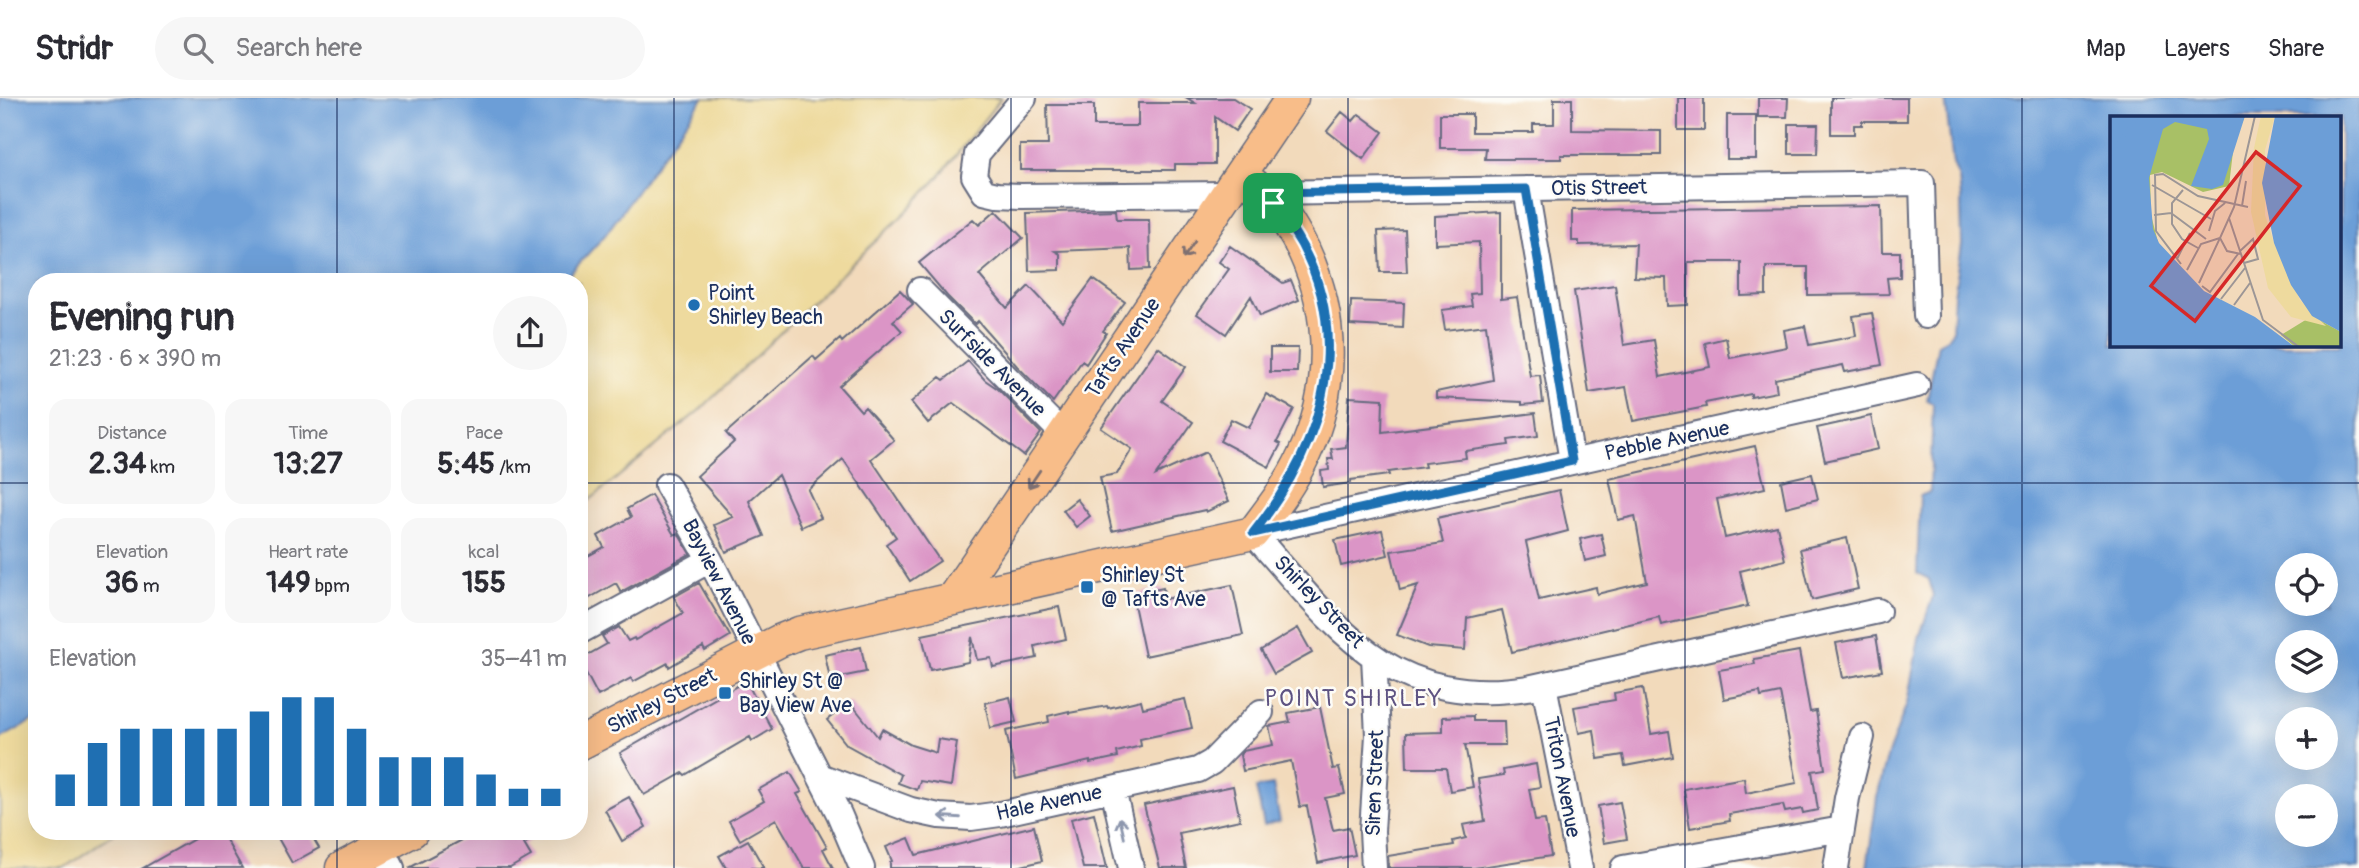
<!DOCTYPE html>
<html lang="en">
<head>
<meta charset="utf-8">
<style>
	body { margin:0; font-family:Pangolin,sans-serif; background:#f7f7f7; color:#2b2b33; height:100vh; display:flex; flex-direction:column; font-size:26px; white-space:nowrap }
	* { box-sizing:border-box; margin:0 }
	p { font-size:23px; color:#7c7c81 }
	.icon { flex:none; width:38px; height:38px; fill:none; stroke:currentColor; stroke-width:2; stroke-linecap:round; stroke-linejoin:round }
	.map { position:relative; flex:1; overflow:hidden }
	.drawer { position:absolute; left:28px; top:175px; width:560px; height:567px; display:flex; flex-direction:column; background:#fff; border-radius:28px; box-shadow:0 7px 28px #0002 }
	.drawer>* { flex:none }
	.tools { position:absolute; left:2275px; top:455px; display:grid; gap:14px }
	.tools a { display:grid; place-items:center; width:63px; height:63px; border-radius:50%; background:#fff; box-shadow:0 7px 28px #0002; font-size:35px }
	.pin { position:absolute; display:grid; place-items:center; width:60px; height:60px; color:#fff; margin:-30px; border-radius:14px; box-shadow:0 4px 10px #0006 }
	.round { display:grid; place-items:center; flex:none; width:74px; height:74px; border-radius:37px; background:#f7f7f7 }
	.overview { display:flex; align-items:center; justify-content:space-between; height:119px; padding:0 21px }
	h1 { font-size:38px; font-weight:700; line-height:52px }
	.stats { display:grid; grid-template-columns:repeat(3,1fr); gap:10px; height:119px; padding:7px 21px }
	.stats div { display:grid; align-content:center; border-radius:18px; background:#f7f7f7; text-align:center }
	.stats b { font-size:30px; font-weight:700 }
	.stats small { font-size:19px; font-weight:400 }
	.stats p { font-size:19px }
	.chart { height:196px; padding:14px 21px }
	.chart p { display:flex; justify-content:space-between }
	.chart svg { width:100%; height:126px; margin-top:7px; stroke:#1f6fb2; stroke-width:6 }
	header { display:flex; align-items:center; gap:42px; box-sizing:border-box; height:98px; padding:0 35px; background:#fff; border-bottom:2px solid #e1e1e2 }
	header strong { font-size:33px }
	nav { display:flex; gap:38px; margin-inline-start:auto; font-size:24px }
	.search { width:490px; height:63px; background:#f7f7f7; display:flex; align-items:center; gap:18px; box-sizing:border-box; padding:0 24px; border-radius:38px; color:#7c7c81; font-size:26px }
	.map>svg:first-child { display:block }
	.sand { fill:#eeda9e; stroke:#84847e; stroke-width:2 }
	.water { fill:#6c9ed7; stroke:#44669a; stroke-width:2; fill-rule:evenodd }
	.building { fill:#db95c6 }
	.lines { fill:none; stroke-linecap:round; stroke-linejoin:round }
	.minor-casing { stroke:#666b7f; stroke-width:28 }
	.major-casing { stroke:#666b7f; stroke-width:35 }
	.minor { stroke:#fff; stroke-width:24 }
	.major { stroke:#f8bd89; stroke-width:32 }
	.oneway { stroke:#7e6f71 }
	.oneway2 { stroke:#8d97ae }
	.route-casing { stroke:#fff; stroke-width:14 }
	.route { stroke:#1f6fb2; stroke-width:9 }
	.grid { fill:none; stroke:#1b2f5e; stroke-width:2; stroke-opacity:0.55 }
	.poi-dot { fill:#1f6fb2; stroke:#fdfcf7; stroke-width:2.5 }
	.labels { text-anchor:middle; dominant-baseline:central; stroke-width:5; stroke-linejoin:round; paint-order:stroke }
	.street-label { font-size:21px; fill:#1b2f5e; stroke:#fdfcf7 }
	.poi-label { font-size:21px; fill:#1b2f5e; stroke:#fdfcf7; text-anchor:start }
	.neighbourhood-label { font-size:23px; letter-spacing:2px; fill:#5e5382; stroke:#fdfcf7 }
	.inset-river { fill:none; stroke:#6c9ed7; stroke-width:3.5 }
	.inset-road { fill:none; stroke:#9c9696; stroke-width:2 }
	.view { fill:#d62828; fill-opacity:0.15; stroke:#d62828; stroke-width:3.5 }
	.inset-edge { fill:none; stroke:#1b2f5e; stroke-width:3.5 }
</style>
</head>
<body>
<header>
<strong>Stridr</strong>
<div class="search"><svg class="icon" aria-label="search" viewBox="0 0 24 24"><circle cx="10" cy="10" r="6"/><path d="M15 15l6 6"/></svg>Search here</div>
<nav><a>Map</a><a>Layers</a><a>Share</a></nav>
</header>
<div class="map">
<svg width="2359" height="770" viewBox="0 0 2359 770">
	<rect width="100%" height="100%" fill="#fdfcf7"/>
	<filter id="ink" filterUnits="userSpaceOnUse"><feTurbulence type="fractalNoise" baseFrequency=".0143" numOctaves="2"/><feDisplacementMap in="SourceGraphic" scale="14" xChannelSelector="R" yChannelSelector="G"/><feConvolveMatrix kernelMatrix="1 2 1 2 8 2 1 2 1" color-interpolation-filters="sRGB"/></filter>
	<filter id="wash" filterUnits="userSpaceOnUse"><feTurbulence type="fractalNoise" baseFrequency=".00686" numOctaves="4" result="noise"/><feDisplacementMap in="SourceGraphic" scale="28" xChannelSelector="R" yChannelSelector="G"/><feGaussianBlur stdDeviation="1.57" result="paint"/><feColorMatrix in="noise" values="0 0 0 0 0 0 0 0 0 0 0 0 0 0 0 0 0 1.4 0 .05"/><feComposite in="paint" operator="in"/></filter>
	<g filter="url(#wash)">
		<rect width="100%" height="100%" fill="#f2dabb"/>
		<path class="sand" d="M 703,0 L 1001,0 L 938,80 L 906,114 L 701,311 L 579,411 L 579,184 L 562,184 L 605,137 Z
			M 37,620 L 37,733 L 117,733 L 64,770 L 0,770 L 0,641 Z"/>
		<path class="water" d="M 0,0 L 703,0 L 605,137 L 562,184 L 37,184 L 37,620 L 0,641 Z
			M 1945,0 L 2359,0 L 2359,770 L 1867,770 L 1877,699 L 1887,659 L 1907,605 L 1919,540 L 1933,498 L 1929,481 L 1917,475 L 1920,398 L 1930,394 L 1933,306 L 1927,302 L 1938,246 L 1947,241 L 1952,234 L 1954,197 L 1962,147 L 1961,100 L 1959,81 L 1953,66 ZM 2112,19 L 2340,19 L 2340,247 L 2112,247 ZM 2287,467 L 2326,467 L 2326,506 L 2287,506 ZM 2287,544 L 2326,544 L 2326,583 L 2287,583 ZM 2287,621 L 2326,621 L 2326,660 L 2287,660 ZM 2287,698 L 2326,698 L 2326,737 L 2287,737 Z
			M 1273,687 L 1280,723 L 1264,727 L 1256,690 Z"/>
		<g id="blocks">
			<path class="building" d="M 1187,0 L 1233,0 L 1250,11 L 1235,33 L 1215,19 L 1215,66 L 1175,66 L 1175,72 L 1020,72 L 1020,47 L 1048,47 L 1047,7 L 1094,7 L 1094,28 L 1138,28 L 1138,5 L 1195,5 Z
				M 1678,0 L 1704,0 L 1704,32 L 1678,32 Z
				M 1758,0 L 1788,0 L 1787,19 L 1758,19 Z
				M 1831,0 L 1907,0 L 1907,23 L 1862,23 L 1862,27 L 1854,27 L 1854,36 L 1831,36 Z
				M 1554,1 L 1572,1 L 1572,32 L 1661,33 L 1661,57 L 1561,57 L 1561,61 L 1485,61 L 1486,50 L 1440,50 L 1440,16 L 1472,16 L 1472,34 L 1533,34 L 1533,26 L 1554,26 Z
				M 1342,14 L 1353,23 L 1359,16 L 1383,34 L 1363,61 L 1327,33 Z
				M 1727,17 L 1756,17 L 1756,61 L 1727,61 Z
				M 1789,26 L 1818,26 L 1817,56 L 1789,56 Z
				M 1881,108 L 1882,154 L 1900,154 L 1900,179 L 1887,180 L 1889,196 L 1808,197 L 1808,169 L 1766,169 L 1766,197 L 1741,198 L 1741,164 L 1688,164 L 1688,207 L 1667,208 L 1666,180 L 1634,179 L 1636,146 L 1579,147 L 1579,143 L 1572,143 L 1572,112 Z
				M 996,112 L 1023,140 L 979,177 L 1007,210 L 1029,188 L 1062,223 L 1093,181 L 1125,204 L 1103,233 L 1106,235 L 1086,266 L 1082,263 L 1053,304 L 1017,268 L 978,223 L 975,226 L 947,198 L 919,165 L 973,121 L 979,127 Z
				M 1116,112 L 1117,121 L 1149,121 L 1150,171 L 1131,172 L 1130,150 L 1055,153 L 1060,156 L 1060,172 L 1029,173 L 1027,115 Z
				M 1501,114 L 1501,201 L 1517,199 L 1530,278 L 1540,277 L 1543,305 L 1522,307 L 1522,304 L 1436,300 L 1436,294 L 1493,282 L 1486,227 L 1445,232 L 1442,212 L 1472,208 L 1470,196 L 1480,195 L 1479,144 L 1435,146 L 1435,118 Z
				M 1405,132 L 1407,174 L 1380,174 L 1378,133 Z
				M 1230,148 L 1283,185 L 1291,182 L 1299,202 L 1260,218 L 1251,198 L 1226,236 L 1197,216 L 1229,171 L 1219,164 Z
				M 1615,187 L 1624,247 L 1654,242 L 1660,279 L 1710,269 L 1705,245 L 1726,240 L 1730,260 L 1787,249 L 1784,232 L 1805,228 L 1809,247 L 1856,238 L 1853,218 L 1872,215 L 1882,267 L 1845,274 L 1843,267 L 1775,281 L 1777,294 L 1751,299 L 1751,296 L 1705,305 L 1706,309 L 1633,323 L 1626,289 L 1589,295 L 1574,193 Z
				M 900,192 L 913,206 L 893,223 L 902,233 L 839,288 L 861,313 L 865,309 L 894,342 L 871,361 L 940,463 L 910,483 L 886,446 L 896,439 L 843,361 L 808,392 L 821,420 L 801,429 L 778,377 L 749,403 L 764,438 L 726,454 L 714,427 L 733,419 L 697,378 L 734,344 L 726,335 L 813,258 L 816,262 L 840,241 L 842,244 Z
				M 1351,203 L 1404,205 L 1403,230 L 1350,227 Z
				M 1158,249 L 1186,269 L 1162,303 L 1193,324 L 1156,377 L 1206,354 L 1229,403 L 1206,414 L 1205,412 L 1112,433 L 1100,379 L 1117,376 L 1132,351 L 1101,330 Z
				M 1270,250 L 1298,250 L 1297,274 L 1270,274 Z
				M 968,263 L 985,282 L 998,291 L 1041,335 L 1024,358 L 953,305 L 928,325 L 911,304 L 940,279 L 944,282 Z
				M 1266,296 L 1294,311 L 1277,344 L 1281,346 L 1269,369 L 1220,343 L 1231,321 L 1249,330 Z
				M 1349,299 L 1383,301 L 1382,334 L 1535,315 L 1538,338 L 1508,342 L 1509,347 L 1465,353 L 1466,360 L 1424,365 L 1425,369 L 1388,374 L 1389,377 L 1351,382 L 1351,385 L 1323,389 L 1321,373 L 1329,372 L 1328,361 L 1333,361 L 1331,351 L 1346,349 Z
				M 1871,318 L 1878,351 L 1825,363 L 1817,330 Z
				M 1755,348 L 1765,390 L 1717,401 L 1725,440 L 1777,428 L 1785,462 L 1740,473 L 1748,508 L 1661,527 L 1659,519 L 1512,554 L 1502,512 L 1467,520 L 1465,552 L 1428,549 L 1397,537 L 1418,487 L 1400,492 L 1391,453 L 1443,445 L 1437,420 L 1559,392 L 1568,433 L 1526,444 L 1539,502 L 1596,489 L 1597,496 L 1647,484 L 1635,418 L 1618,422 L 1609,381 Z
				M 1812,376 L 1818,401 L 1786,409 L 1781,383 Z
				M 651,397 L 674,437 L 678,435 L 690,456 L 621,494 L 616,485 L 579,506 L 579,463 L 604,449 L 598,438 L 631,419 L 627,411 Z
				M 1077,401 L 1090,418 L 1076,429 L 1063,412 Z
				M 1382,432 L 1388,457 L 1341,468 L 1335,442 Z
				M 1601,436 L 1606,458 L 1585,463 L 1580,441 Z
				M 1847,440 L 1858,491 L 1812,502 L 1800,451 Z
				M 699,485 L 730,538 L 705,553 L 703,549 L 669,569 L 668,565 L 633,584 L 631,580 L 598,598 L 579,562 L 607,546 L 602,538 L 619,529 L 628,543 L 634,540 L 635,542 L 683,515 L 674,499 Z
				M 1232,487 L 1243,537 L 1145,558 L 1132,497 L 1163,490 L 1165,501 Z
				M 1059,509 L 1066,541 L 1035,548 L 1037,560 L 993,569 L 991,560 L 977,562 L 972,539 L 968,564 L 930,572 L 922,537 Z
				M 1298,530 L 1312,555 L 1274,576 L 1261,552 Z
				M 1876,538 L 1882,573 L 1843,580 L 1836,545 Z
				M 861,549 L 866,574 L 830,581 L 825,557 Z
				M 1799,553 L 1810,614 L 1816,613 L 1825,671 L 1812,673 L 1818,712 L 1803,715 L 1802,711 L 1785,714 L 1783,707 L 1729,716 L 1730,723 L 1690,730 L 1684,691 L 1744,680 L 1746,695 L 1797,685 L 1780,595 L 1761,599 L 1760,594 L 1724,601 L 1719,572 L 1755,566 L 1754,561 Z
				M 746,583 L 772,631 L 752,643 L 750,639 L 685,677 L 683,675 L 644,697 L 620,655 Z
				M 1643,590 L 1651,636 L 1669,633 L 1673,659 L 1625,668 L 1623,657 L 1598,661 L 1594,632 L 1579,635 L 1574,609 L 1615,602 L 1614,595 Z
				M 1010,599 L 1016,624 L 990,630 L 985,605 Z
				M 1185,601 L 1192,630 L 1140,641 L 1141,648 L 1117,654 L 1118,659 L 1090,665 L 1090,663 L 1016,681 L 1006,633 L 1049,624 L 1048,618 L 1069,613 L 1069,615 L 1107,608 L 1108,610 L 1141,602 L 1143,610 Z
				M 850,604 L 878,639 L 882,631 L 911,647 L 936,655 L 938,641 L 957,644 L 951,688 L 920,683 L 917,692 L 898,685 L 901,677 L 847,647 L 827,622 Z
				M 1320,609 L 1333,671 L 1339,670 L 1345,696 L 1325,700 L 1333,732 L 1349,729 L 1355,757 L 1318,765 L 1307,708 L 1300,709 L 1291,663 L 1243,673 L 1240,657 L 1243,653 L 1273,647 L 1269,628 L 1290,624 L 1288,615 Z
				M 1473,618 L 1473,623 L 1504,623 L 1505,647 L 1465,647 L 1473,689 L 1450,693 L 1446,670 L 1407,670 L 1406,635 L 1443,634 L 1443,619 Z
				M 1536,666 L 1540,689 L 1529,691 L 1535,723 L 1545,722 L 1551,758 L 1474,770 L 1389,770 L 1388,758 L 1454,747 L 1453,743 L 1466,740 L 1463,727 L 1485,723 L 1478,681 L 1504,677 L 1503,672 Z
				M 790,674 L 802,694 L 797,696 L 827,749 L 823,751 L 833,770 L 804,770 L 776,721 L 740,742 L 729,723 L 764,703 L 758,692 Z
				M 1233,688 L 1240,722 L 1179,735 L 1186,770 L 1160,770 L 1144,707 Z
				M 629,699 L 646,729 L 622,743 L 605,712 Z
				M 1620,704 L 1627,741 L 1604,745 L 1598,708 Z
				M 1094,715 L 1107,770 L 1083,770 L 1071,721 Z
				M 1034,728 L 1042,763 L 1013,770 L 890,770 L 890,764 L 892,763 L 886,749 L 909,740 L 916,757 Z
				M 190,733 L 221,733 L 242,770 L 143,770 L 194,741 Z
				M 274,733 L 309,733 L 319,750 L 292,765 Z
				M 479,733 L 547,733 L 524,746 L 531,758 L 510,770 L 409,770 Z
				M 748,742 L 764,770 L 726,770 L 719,758 Z"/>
		</g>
	</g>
	<g filter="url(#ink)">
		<use href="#blocks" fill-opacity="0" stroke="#666b7f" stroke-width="2"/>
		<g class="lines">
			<defs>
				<path id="minor" d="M 1024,0 L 977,56 L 974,78 L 984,94 L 997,97 L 1021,98 L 1227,96
					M 1526,91 L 1572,363
					M 1264,95 L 1922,85 L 1926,218
					M 920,192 L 1064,337
					M 667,387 L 710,462 L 839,716 L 862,770
					M 1878,513 L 1528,590 C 1389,611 1334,527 1253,435 L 1917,287
					M 579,534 L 710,462
					M 1544,587 L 1580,770
					M 820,678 L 911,712 L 939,718 L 971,720 L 1000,716 L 1198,672 L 1212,664 L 1261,614
					M 1113,691 L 1131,770
					M 373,733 L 392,770
					M 1374,770 L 1372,733 L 1378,637 L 1374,559
					M 1623,770 L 1842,731
					M 1836,770 L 1847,700 L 1862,639"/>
				<path id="major" d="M 953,500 L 1292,0
					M 579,646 L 779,543 L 799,535 L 1253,435 C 1271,411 1290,387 1303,359 C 1334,293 1335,220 1304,153 C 1294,133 1282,112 1265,96 C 1258,89 1248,83 1240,77
					M 342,770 L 412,733"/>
			</defs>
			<use href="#minor" class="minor-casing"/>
			<use href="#major" class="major-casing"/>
			<use href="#minor" class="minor"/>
			<use href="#major" class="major"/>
		</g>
		<defs><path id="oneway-shaft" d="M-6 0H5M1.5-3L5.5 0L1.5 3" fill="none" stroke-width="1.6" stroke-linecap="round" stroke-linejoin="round" transform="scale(1.75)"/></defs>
		<g class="oneway">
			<use href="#oneway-shaft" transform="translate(1189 152) rotate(124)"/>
			<use href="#oneway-shaft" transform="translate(1034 381) rotate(124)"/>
		</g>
		<g class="oneway2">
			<use href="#oneway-shaft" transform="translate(950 719) rotate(-176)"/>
			<use href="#oneway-shaft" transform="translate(1122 730) rotate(-103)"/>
		</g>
	</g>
	<g class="lines" filter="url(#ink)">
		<defs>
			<path id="route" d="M 1526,91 L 1572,363 L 1253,435 C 1337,330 1362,202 1264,95 Z"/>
		</defs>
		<use href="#route" class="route-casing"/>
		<use href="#route" class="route"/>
	</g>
	<path class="grid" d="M 337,0 L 337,184M 674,0 L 674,770M 1011,0 L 1011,770M 1348,0 L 1348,770M 1685,0 L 1685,770M 2022,0 L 2022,770M 0,385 L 37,385M 579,385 L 2359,385M 337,733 L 337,770"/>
	<g class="poi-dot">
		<circle cx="694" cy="207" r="7"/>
		<rect x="1080" y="482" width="14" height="14" rx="3.5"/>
		<rect x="718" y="588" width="14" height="14" rx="3.5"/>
	</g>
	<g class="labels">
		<g class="street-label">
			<text transform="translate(1599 90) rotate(-1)">Otis Street</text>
			<text transform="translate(1123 250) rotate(-56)">Tafts Avenue</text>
			<text transform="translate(992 265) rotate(45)">Surfside Avenue</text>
			<text transform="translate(1667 343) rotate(-12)">Pebble Avenue</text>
			<text transform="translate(719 484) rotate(63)">Bayview Avenue</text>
			<text transform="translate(1319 504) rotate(46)">Shirley Street</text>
			<text transform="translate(662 603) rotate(-27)">Shirley Street</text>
			<text transform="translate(1562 679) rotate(79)">Triton Avenue</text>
			<text transform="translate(1375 685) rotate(-88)">Siren Street</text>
			<text transform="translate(1049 705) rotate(-12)">Hale Avenue</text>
		</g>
		<g class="poi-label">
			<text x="708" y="195">Point<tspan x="708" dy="24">Shirley Beach</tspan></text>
			<text x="1101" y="477">Shirley St<tspan x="1101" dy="24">@ Tafts Ave</tspan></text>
			<text x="739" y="583">Shirley St @<tspan x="739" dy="24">Bay View Ave</tspan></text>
		</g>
		<g class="neighbourhood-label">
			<text x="1354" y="600">POINT SHIRLEY</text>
		</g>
	</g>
	<g transform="translate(2110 18)">
		<rect width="231" height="231" fill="#f2dabb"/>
		<path d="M 93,0 L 135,0 L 124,27 L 119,70 L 93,76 L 52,56 L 40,59 L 41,99 L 49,130 L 13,52 L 42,7 ZM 202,200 L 231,216 L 231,231 L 185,231 L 171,219 Z" fill="#a8c066"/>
		<path d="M 151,0 L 165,0 L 155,34 L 155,99 L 164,127 L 190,184 L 216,210 L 181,201 L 158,172 L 141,96 L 144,32 Z" fill="#eeda9e"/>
		<path d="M 0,0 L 135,0 L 113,69 L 102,73 L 81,70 L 99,23 L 97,13 L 65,6 L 53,13 L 39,62 L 43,113 L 49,127 L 94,175 L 145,201 L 185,231 L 0,231 ZM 165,0 L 231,0 L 231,216 L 202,200 L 181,169 L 164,127 L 152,67 Z" fill="#6c9ed7"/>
		<path class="inset-river" d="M 0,25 L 20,0M 0,39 L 28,0"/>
		<path class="inset-road" d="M 42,69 L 101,103M 73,74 L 62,87 L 62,108 L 72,123 L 88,132M 132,90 L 136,65M 44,99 L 61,97 L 96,123M 119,102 L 153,204 L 189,231M 99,115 L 105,95 L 115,87M 130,135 L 143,123 L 148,143 L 134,147M 131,138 L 117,135 L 110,122 L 124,91 L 145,0M 67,143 L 80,117M 71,148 L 46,115 L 45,59 L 53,58 L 88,80 L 138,91M 77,154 L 91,128 L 110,122 L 89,167M 92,170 L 100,176 L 128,138M 111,183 L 135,152M 124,189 L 140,167"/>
		<path class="view" d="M 146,36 L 190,70 L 85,205 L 41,170 Z"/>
		<rect width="231" height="231" class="inset-edge"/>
	</g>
</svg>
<div class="tools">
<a><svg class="icon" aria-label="locate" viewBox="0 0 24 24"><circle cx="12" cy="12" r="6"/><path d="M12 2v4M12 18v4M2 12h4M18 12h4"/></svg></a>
<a><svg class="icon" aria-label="layers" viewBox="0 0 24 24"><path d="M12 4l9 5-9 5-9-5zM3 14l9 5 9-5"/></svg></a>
<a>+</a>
<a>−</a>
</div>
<div class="pin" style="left:1273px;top:105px;background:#1e9e55"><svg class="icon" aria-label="arrive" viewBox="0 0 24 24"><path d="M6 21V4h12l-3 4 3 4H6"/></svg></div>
<section class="drawer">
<div class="overview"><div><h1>Evening run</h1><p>21:23 · 6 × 390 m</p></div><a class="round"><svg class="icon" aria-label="share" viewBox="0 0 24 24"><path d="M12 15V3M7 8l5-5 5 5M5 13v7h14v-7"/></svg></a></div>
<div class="stats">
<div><p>Distance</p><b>2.34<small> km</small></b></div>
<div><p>Time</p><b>13:27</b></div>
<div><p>Pace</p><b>5:45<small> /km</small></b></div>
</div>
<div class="stats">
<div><p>Elevation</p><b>36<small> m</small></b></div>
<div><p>Heart rate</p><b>149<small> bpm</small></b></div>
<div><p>kcal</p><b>155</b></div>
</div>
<div class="chart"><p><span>Elevation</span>35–41 m</p>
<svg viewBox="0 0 160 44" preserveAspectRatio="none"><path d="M5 44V33M15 44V22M25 44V17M35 44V17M45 44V17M55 44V17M65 44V11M75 44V6M85 44V6M95 44V17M105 44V27M115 44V27M125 44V27M135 44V33M145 44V38M155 44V38"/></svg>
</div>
</section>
</div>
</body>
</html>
